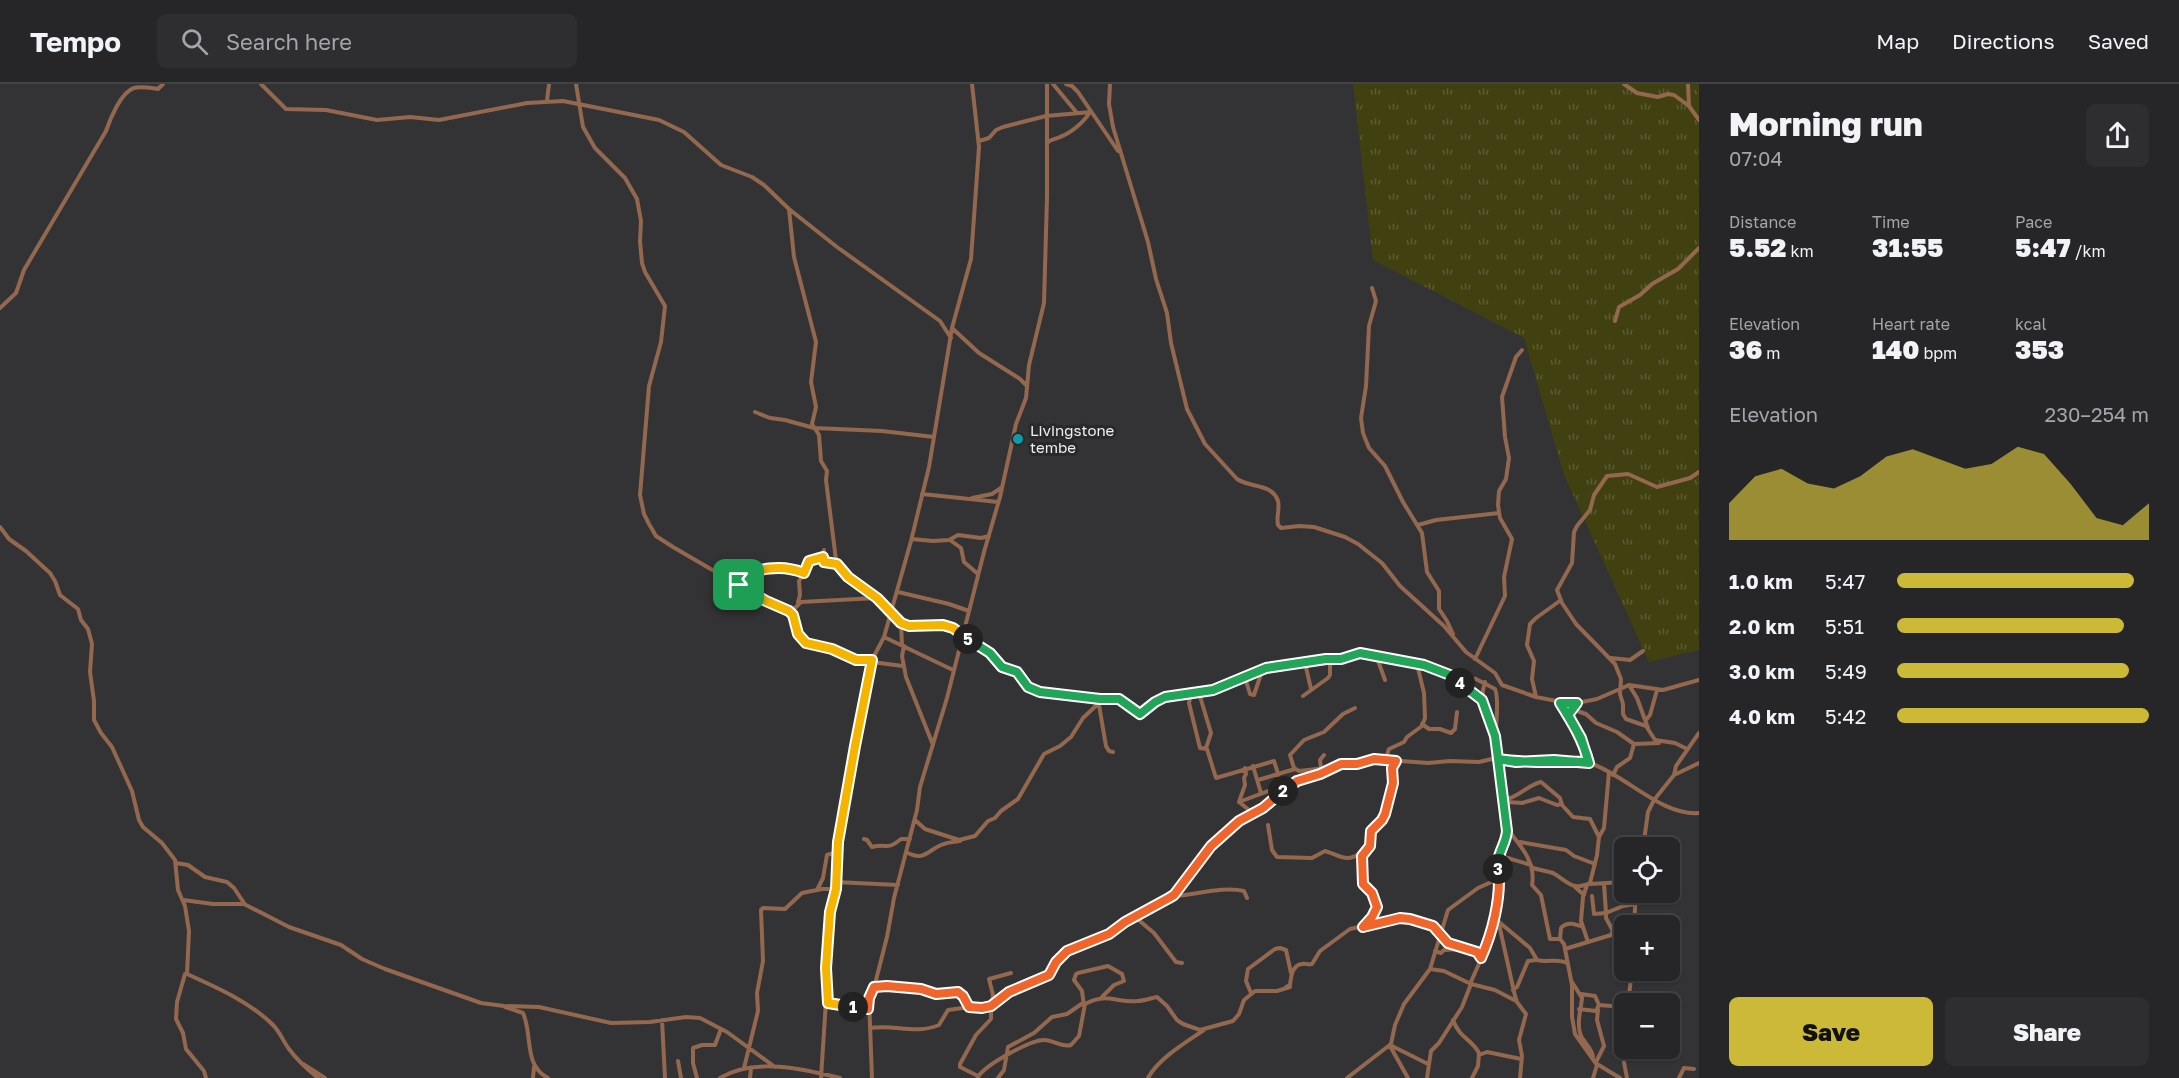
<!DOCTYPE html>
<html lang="en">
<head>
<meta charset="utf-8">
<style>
	body { margin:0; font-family:"Golos Text",sans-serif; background:#2e2e30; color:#f1f3f6; height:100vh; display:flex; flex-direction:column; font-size:22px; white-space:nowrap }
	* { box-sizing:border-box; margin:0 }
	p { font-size:20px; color:#a4a5a8 }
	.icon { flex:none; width:33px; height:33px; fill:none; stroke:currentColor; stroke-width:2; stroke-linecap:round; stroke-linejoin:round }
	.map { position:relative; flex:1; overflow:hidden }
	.panel { display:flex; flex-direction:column; background:#262628; width:480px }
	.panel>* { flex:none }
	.tools { position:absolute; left:1614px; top:753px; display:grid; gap:12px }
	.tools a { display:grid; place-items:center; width:66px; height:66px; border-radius:9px; background:#262628; box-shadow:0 2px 4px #0004,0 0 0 2px #424345; font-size:30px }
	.pin { position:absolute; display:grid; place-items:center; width:51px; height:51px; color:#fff; margin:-26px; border-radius:12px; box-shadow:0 3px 9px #0006 }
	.km { position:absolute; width:30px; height:30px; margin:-15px; border-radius:50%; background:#222; color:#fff; font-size:16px; line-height:30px; text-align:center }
	.round { display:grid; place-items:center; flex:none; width:63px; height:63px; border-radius:9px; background:#2e2e30 }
	.summary { display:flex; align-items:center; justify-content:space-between; height:102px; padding:0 30px }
	h1 { font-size:33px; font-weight:800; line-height:45px }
	.metrics { display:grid; grid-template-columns:repeat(3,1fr); gap:9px; height:102px; padding:6px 30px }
	.metrics div { display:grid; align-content:center }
	.metrics b { font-size:26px; font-weight:800 }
	.metrics small { font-size:16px; font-weight:400 }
	.metrics p { font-size:16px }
	.chart { height:168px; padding:12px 30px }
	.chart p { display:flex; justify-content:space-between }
	.chart svg { width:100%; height:108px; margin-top:6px; fill:#ccb938; opacity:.7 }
	.action { display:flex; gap:12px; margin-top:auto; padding:12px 30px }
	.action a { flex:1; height:69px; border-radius:9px; background:#ccb938; color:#111; font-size:24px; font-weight:800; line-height:69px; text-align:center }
	.action a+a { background:#2e2e30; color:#f1f3f6 }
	ul { padding:0 30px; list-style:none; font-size:20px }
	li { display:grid; grid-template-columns:96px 72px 1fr; align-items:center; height:45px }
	li i { height:15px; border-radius:8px; background:#ccb938 }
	header { display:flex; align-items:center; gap:36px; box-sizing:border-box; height:84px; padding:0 30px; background:#262628; border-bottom:2px solid #424345 }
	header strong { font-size:28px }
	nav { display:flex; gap:33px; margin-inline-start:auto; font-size:21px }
	.search { width:420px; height:54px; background:#2e2e30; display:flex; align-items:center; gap:15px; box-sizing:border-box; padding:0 21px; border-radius:9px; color:#a4a5a8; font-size:22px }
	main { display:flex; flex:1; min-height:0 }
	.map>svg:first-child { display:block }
	.grass { fill:url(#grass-tufts) }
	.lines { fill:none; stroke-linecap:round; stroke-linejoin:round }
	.minor { stroke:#94684e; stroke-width:4 }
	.split-1-casing { stroke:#fff; stroke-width:12 }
	.split-2-casing { stroke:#fff; stroke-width:12 }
	.split-3-casing { stroke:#fff; stroke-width:12 }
	.split-4-casing { stroke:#fff; stroke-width:12 }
	.split-5-casing { stroke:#fff; stroke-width:12 }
	.split-6-casing { stroke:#fff; stroke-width:12 }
	.split-1 { stroke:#f5b400; stroke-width:8 }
	.split-2 { stroke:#f0652b; stroke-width:8 }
	.split-3 { stroke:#f0652b; stroke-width:8 }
	.split-4 { stroke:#22a559; stroke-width:8 }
	.split-5 { stroke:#22a559; stroke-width:8 }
	.split-6 { stroke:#f5b400; stroke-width:8 }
	.culture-dot { fill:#0f9aa8; stroke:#29292b; stroke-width:2 }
	.labels { text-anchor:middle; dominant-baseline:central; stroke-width:6; stroke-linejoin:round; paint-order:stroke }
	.poi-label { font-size:15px; fill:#eeedef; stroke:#29292b; text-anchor:start }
</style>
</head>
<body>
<header>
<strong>Tempo</strong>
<div class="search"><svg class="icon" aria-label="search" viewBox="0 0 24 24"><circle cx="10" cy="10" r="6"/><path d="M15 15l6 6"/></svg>Search here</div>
<nav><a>Map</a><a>Directions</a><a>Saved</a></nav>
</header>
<main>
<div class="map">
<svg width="1699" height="994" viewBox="0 0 1699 994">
	<defs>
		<pattern id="grass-tufts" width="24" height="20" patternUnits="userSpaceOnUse" patternTransform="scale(1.5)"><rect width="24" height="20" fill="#404010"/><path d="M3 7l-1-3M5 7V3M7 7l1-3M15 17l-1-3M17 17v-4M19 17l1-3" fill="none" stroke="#5c5c33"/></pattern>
	</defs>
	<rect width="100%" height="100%" fill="#333335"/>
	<path class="grass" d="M 1353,0 L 1699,0 L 1699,566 L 1649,578 L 1564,391 L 1524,254 L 1373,176 Z"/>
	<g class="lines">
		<path class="minor" d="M 261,0 L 286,25 L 326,26 L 377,36 L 410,33 L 439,36 L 527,19 L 563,17 L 659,36 L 684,48 L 721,81 L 752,93 L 764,101 L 789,125 L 837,163 L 940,237 L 951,254
			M 576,0 L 583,43 L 595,64 L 625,94 L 637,115 L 641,137 L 640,157 L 642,179 L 645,188 L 665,222 L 661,258 L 649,302 L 640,411 L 644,430 L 649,440 L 656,452 L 673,463 L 757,512 L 789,527 L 794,534 L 798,550 L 806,559 L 832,565 L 856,576 L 903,582
			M 1053,0 L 1077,29
			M 1066,0 L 1072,2 L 1078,8 L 1118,67
			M 1110,0 L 1109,20 L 1113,43 L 1148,158 L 1156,195 L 1167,229 L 1171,259 L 1187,325 L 1205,360 L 1237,395 C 1250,404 1272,399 1278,417 C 1280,425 1276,433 1278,441 L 1281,444 L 1299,442 L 1314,443 L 1345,453 L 1358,460 L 1382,479 L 1400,502 L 1444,542 L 1466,568 L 1495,589 L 1502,601 L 1536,613 L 1572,620 L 1597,615 L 1629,601 L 1663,606 L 1699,596
			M 1624,0 L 1637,9 L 1658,13 L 1668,10 L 1674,11 L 1689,22
			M 1688,0 L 1689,22 L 1699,36
			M 547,17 L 549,0
			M 979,57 L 989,54 L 996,46 L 1003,43 L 1046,32 L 1091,28
			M 1047,59 C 1052,54 1054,56 1060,53 C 1071,49 1084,38 1090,28
			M 789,125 L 794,173 L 816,258 L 811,298 L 816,323 L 812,340 L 819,351 L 821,377 L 827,387 L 826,396 L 836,476 L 838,482 L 847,493 L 877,514 L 901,539 L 909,542 L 933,540 L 948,542 L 990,569 L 1002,583 L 1015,586 L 1028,603 L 1040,608 L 1097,615 L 1119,615 L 1141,629 L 1155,618 L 1165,613 L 1213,606 L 1266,584 L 1326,575 L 1338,575 L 1360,569 L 1424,581 L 1448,591 L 1476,595 L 1495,605 C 1500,617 1495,640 1496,655 C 1497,686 1503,717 1507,747 L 1506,755 L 1497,775 L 1499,802 L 1496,827 L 1515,912 L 1517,918 L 1526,930 L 1519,956 L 1522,972 L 1520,994
			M 1372,204 L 1376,217 L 1369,242 L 1366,302 L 1361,334 L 1363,349 L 1369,364 L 1385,382 L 1403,418 L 1422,449 L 1427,488 L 1439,507 L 1439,525 L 1447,537 L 1453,550
			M 0,224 L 16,209 L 24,186 L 106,47 C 110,35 121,8 134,4 C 141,2 151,4 158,5 L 163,0
			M 1615,237 L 1619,223 L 1640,211 L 1652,200 L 1678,185 L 1699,164
			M 952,244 L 979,269 L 1020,295 L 1026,301
			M 755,328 L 770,334 L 785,336 L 814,344 L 882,347 L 934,353
			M 922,410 L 998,418
			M 972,414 L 992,410 L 1001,404
			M 1418,441 L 1436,436 L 1499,429
			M 0,443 L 9,455 L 26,467 L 50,489 L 55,497 L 60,511 L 78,525 L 81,536 L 88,545 L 92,560 L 90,588 L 94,617 L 94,636 L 101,649 L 112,663 L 132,707 L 139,736 L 143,743 L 162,759 L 175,776 L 178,806 L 185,822 L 189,847 L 187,890 L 185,890 L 177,918 L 176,935 L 183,949 L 186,965 L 204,987 L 206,994
			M 912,455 L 933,457 L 949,456 L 958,451 L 981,454 L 989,452
			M 950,456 L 961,464 L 964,478 L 978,490
			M 824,466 L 824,478 L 837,480
			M 739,501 C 751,481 785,481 804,489
			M 898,508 L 949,520 L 969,527
			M 798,518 L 800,511 L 799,497 L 807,485 L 808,478 L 823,473
			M 791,528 L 801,518 L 876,514
			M 901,539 L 902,561
			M 884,553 L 953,586
			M 904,562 L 902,572 L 906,593 L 933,661
			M 1377,574 L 1385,596
			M 1611,574 L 1630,576 L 1643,567
			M 1475,575 L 1505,512 L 1504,493 L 1512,455 L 1500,434 L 1498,421 L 1499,407 L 1506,395 L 1509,374 L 1505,353 L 1502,313 L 1516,273 L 1522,266
			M 1305,579 L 1311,605
			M 1451,592 L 1481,615
			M 1242,595 L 1246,597 L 1250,610 L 1254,611 L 1263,584
			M 1485,598 C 1478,619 1487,630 1494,649
			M 1629,601 L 1637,614 L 1648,644
			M 1199,609 L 1211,649 L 1206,664
			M 1194,611 L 1190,614 L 1189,619 L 1200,664 L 1207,665 L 1216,694 L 1274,677 L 1282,702 L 1286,704
			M 1303,612 L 1328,594 L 1330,591 L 1330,581 L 1335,576
			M 1536,613 L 1532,595 L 1534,577 L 1527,561 L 1530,540 L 1536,534 L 1561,516
			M 1560,619 L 1577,645 L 1589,679
			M 1099,621 L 1106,662 L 1109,667 L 1113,668
			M 1571,625 L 1586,630 L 1596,639 L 1617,648 L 1634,660 L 1659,659
			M 1646,636 L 1650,631 L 1657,606
			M 1422,640 L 1429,645 L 1440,645 L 1451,649 L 1455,645 L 1457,628
			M 1687,665 L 1675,659 L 1655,656 L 1646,642 L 1626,635 L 1623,630 L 1623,620 L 1620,610 L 1621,595 L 1615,580 L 1576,540 L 1562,519 L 1557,506 L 1572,479 L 1574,448 L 1577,442 L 1590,426 L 1594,411 L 1607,392 L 1628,390 L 1657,403 L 1690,394 L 1699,388
			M 1498,675 C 1521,679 1544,677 1567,678 C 1576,678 1582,676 1590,679 C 1626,691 1661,732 1699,729
			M 1385,676 L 1389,665 L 1404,658 L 1407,653 L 1422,642 L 1425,634 L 1424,609 L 1417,580
			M 1253,682 L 1261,709
			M 1245,684 L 1246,690 L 1244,694 L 1245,701 L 1239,718 L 1254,730
			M 1321,686 L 1320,676 L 1324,671
			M 1325,687 L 1317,685 L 1299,687 L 1294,684 L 1290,671 L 1304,656 L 1324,648 L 1343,630 L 1355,624
			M 1613,691 L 1617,683 L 1630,674 L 1634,660
			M 1674,691 L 1676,682 L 1699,649
			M 1258,696 L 1295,685
			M 1504,716 C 1520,713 1527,701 1541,698 L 1560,714 L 1562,721 L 1573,733 L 1590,735 L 1599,753
			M 1239,718 L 1282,702
			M 1505,721 L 1507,718 L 1522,719 L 1539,714 L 1557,721 L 1562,720
			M 915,736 L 925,745 L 959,756 L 975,752 L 988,737 L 995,734 L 1001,727 L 1018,715 L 1044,670 L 1060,662 L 1071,653 L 1083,634 L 1103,615
			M 1268,741 L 1272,766 L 1277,773 L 1312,774 L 1325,767 C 1342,772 1344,779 1362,769
			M 1507,745 C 1521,762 1536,778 1532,801 L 1541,811 L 1550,855 L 1560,855 L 1564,860 L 1572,901 L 1572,933 L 1575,950 L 1597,981 L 1593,994
			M 864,755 L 867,756 L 872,763 C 888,759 886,767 901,755 L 910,755
			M 1520,758 L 1566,766 L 1574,772 L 1595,780
			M 1643,764 L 1648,728 L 1654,716 L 1674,691 L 1699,679
			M 906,768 C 924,778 927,767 941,761 C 947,758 954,758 960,757
			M 1498,771 L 1531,781
			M 176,779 L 188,781 L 205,793 L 227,798 L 234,804 L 244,819
			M 1533,784 C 1539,786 1547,787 1553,789 C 1566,796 1572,808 1590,799 L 1597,771 L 1599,753 L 1604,744 L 1609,688
			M 835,798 L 898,801
			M 1590,800 L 1624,798
			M 1604,800 L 1606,829
			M 1587,801 L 1583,813 L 1581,837 L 1588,858
			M 1574,802 L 1584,811
			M 817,806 L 823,794 L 827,771 L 837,768
			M 1173,812 C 1195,811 1223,802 1244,807 L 1247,814
			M 1592,812 L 1594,830 L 1606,829
			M 183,816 L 213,820 L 244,820 L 289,843 L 341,861 L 362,875 L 385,885 L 481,919 L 504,922 L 539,923 L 611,939 L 650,938 L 686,933 L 700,934 L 727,948 L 775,983
			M 1135,833 L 1154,849 L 1176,878 L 1182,879
			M 1499,838 L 1530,864 L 1537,876 C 1547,879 1558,874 1567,879
			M 1634,842 L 1636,808
			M 1363,843 L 1372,833 L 1377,823 L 1372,809 L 1363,800 L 1362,772 L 1370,762 L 1371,747 L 1385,732 L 1392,703 L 1392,684 L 1397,677
			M 1611,851 L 1624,854
			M 1560,855 L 1561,844 C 1567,837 1575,840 1583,843
			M 1565,865 L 1611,851 L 1613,847 L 1606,834 L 1606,829 L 1623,822 L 1635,820
			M 1435,867 L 1441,869 L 1444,866 L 1462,865
			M 1670,867 L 1670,866
			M 1430,885 L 1444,887 L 1471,900 L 1495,906 L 1516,917
			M 187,890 C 216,903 250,918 273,941 C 280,948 283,957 289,965 C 297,976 307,985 318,994
			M 1572,898 L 1582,914 C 1581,926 1576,939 1581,952 C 1585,960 1592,964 1593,973
			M 1470,900 L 1486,864 L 1496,828
			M 874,903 L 887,902 L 920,905 L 936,910 L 958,908 L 963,912 L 970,923
			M 1286,903 L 1290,901 C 1291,893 1292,881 1302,880 C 1305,879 1308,881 1312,880 L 1320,867 L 1350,845 L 1400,834 L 1410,835 L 1433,842 L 1448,859 L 1477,868 L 1481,874
			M 1513,906 L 1517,903 L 1528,877 L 1536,876
			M 1251,909 L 1246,897 L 1248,885 L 1275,865 L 1280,864 L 1286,866 L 1291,889
			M 992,920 L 993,911 L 989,895 L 1011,889
			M 1628,920 L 1632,886
			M 1599,921 L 1624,923
			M 1084,922 L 1082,907 L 1074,896 L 1076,890 L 1078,889 L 1108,882 L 1122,890 L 1124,897 L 1114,901 L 1102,913
			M 505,923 L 523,929 C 533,951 523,981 548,994
			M 868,925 L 835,921 L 826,916 L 826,884 L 830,828 L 836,805 L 838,758 L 855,662 L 872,576 L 884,553 L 911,457 L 929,383 L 952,244 L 971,175 L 979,63 L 972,0
			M 1579,925 L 1596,927 L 1599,921 L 1595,912 L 1581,910
			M 662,936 L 665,994
			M 1453,936 C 1460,955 1471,954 1479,969 L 1478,982 L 1472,994
			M 870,944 C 895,940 915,951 939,941 L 948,926 L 970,923 L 982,924 L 991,922
			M 1390,961 L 1428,980
			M 1390,962 L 1408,994
			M 1626,964 L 1623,973 L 1627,994
			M 1479,971 L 1487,968 L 1521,975
			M 678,977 L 681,994
			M 1596,978 L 1604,962 L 1597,936 L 1598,926
			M 303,980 L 325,994
			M 1597,980 L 1620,994
			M 744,984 L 758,927 L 757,909 L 763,877 L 761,826 L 763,824 L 785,825 L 802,809 L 822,805 L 836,805
			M 978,992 L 960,983 L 960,980 L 976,951 L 991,935 L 991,923 L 996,916 L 1009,908 L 1050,890 L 1056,878 L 1067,867 L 1109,850 L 1124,838 L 1174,811 L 1211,762 L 1239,737 L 1263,724 L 1297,697 L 1320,690 L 1341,680 L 1357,680 L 1374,675 L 1428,679 L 1450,677 L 1479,678 L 1492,675 L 1497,670
			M 978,993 C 985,981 1030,956 1044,956 C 1054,956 1061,964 1071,961 L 1079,952 L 1085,920 C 1107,908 1116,919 1138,917 C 1144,917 1151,914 1157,913 L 1167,922 L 1177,936 L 1183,940 L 1200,946 L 1233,937 L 1239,930 L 1244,916 L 1255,907 L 1277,907 L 1290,903
			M 533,994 L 534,983
			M 697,994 L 693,979 L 693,964 L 702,961 L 715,961 L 721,945
			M 720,994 C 754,973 804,985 840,994
			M 750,994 L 751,984
			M 821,994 L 826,917
			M 872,994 L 869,914 L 876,896 L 887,853 L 894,814 L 917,726 L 920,703 L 947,614 L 984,468 L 1000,413 L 1016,340 L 1026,314 L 1029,281 L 1044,219 L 1047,113 L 1047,0
			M 998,994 L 1004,986 L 1008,963 L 1034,949 L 1052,933 L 1067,930 L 1083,919
			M 1148,994 C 1158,975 1186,958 1204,946
			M 1347,994 L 1391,960 L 1395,941 L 1404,920 L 1430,885 L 1448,826 L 1478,804 L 1496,796 L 1499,793
			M 1427,994 L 1431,967 L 1439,959 L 1462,923 L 1471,900
			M 1679,994 L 1684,984 L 1694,985"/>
	</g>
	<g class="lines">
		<defs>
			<path id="split-1" d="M 739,501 L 766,517 L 789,527 L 793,531 L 798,550 L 806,559 L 832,565 L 856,576 L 872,576 L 855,662 L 838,758 L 836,805 L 830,828 L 826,884 L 828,919 L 853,923"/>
			<path id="split-2" d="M 853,923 L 868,925 L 869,914 L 874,903 L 887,902 L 921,905 L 936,910 L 958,908 L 963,912 L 969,923 L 982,924 L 991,922 L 1009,908 L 1049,891 L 1056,878 L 1067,867 L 1109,850 L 1125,838 L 1169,814 L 1174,811 L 1211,762 L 1239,737 L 1263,724 L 1283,707"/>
			<path id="split-3" d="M 1283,707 L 1297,697 L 1320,690 L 1341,680 L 1357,680 L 1374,675 L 1396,677 L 1392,684 L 1393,699 L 1385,730 L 1382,736 L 1371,747 L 1370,762 L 1362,772 L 1363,800 L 1372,809 L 1377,823 L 1372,833 L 1363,843 L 1400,834 L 1410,835 L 1433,842 L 1448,859 L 1477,868 L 1481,874 C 1492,850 1502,812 1498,785"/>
			<path id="split-4" d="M 1460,599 L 1482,616 L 1495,652 L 1498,675 C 1521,679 1546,678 1570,678 C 1577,678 1582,677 1589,679 L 1581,654 L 1568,631 L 1577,619 L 1560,619 C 1572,638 1583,656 1589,679 L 1554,676 L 1516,678 L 1498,675 L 1507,747 C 1506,761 1496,770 1498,785"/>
			<path id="split-5" d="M 968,555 L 990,569 L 1002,583 L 1017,588 L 1028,603 L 1040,608 L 1100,615 L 1119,615 L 1140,630 L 1155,618 L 1165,613 L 1213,606 L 1266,584 L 1326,575 L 1341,575 L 1360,569 L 1424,581 L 1450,591 L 1460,599"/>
			<path id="split-6" d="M 739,501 C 751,481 785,481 804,489 L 809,477 L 823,473 L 824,478 L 837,480 L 848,493 L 877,514 L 901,539 L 909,542 L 943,541 L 953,544 L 968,555"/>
		</defs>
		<use href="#split-1" class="split-1-casing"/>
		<use href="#split-2" class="split-2-casing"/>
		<use href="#split-3" class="split-3-casing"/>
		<use href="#split-4" class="split-4-casing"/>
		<use href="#split-5" class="split-5-casing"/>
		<use href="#split-6" class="split-6-casing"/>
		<use href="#split-1" class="split-1"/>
		<use href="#split-2" class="split-2"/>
		<use href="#split-3" class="split-3"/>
		<use href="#split-4" class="split-4"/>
		<use href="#split-5" class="split-5"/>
		<use href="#split-6" class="split-6"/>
	</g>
	<circle class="culture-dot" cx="1018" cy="355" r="6"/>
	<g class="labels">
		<g class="poi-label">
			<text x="1030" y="346">Livingstone<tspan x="1030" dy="17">tembe</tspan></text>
		</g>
	</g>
</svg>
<div class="tools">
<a><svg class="icon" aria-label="locate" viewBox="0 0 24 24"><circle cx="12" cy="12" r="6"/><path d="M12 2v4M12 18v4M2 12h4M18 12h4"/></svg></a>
<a>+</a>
<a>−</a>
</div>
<div class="pin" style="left:739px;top:501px;background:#1e9e55"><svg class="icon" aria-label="arrive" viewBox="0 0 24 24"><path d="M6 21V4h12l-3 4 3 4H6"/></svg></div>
<b class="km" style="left:853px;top:923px">1</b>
<b class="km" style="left:1283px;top:707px">2</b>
<b class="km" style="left:1498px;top:785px">3</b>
<b class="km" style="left:1460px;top:599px">4</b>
<b class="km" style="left:968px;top:555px">5</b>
</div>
<section class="panel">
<div class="summary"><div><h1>Morning run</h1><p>07:04</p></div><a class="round"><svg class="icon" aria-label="share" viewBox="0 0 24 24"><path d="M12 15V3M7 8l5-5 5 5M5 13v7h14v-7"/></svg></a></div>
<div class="metrics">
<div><p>Distance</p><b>5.52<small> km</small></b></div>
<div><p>Time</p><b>31:55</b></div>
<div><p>Pace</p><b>5:47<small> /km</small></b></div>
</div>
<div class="metrics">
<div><p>Elevation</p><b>36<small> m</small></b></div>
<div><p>Heart rate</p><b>140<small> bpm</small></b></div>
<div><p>kcal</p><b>353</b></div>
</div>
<div class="chart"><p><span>Elevation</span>230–254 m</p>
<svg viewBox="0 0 160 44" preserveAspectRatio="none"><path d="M0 44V29L10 18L20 15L30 21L40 23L50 18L60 10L70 7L80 11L90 15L100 13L110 6L120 9L130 21L140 35L150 38L160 29V44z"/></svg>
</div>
<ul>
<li><b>1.0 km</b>5:47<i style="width:94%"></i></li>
<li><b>2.0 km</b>5:51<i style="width:90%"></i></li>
<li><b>3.0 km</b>5:49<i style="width:92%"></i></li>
<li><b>4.0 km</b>5:42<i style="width:100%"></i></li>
</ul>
<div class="action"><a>Save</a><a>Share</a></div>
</section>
</main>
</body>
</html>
